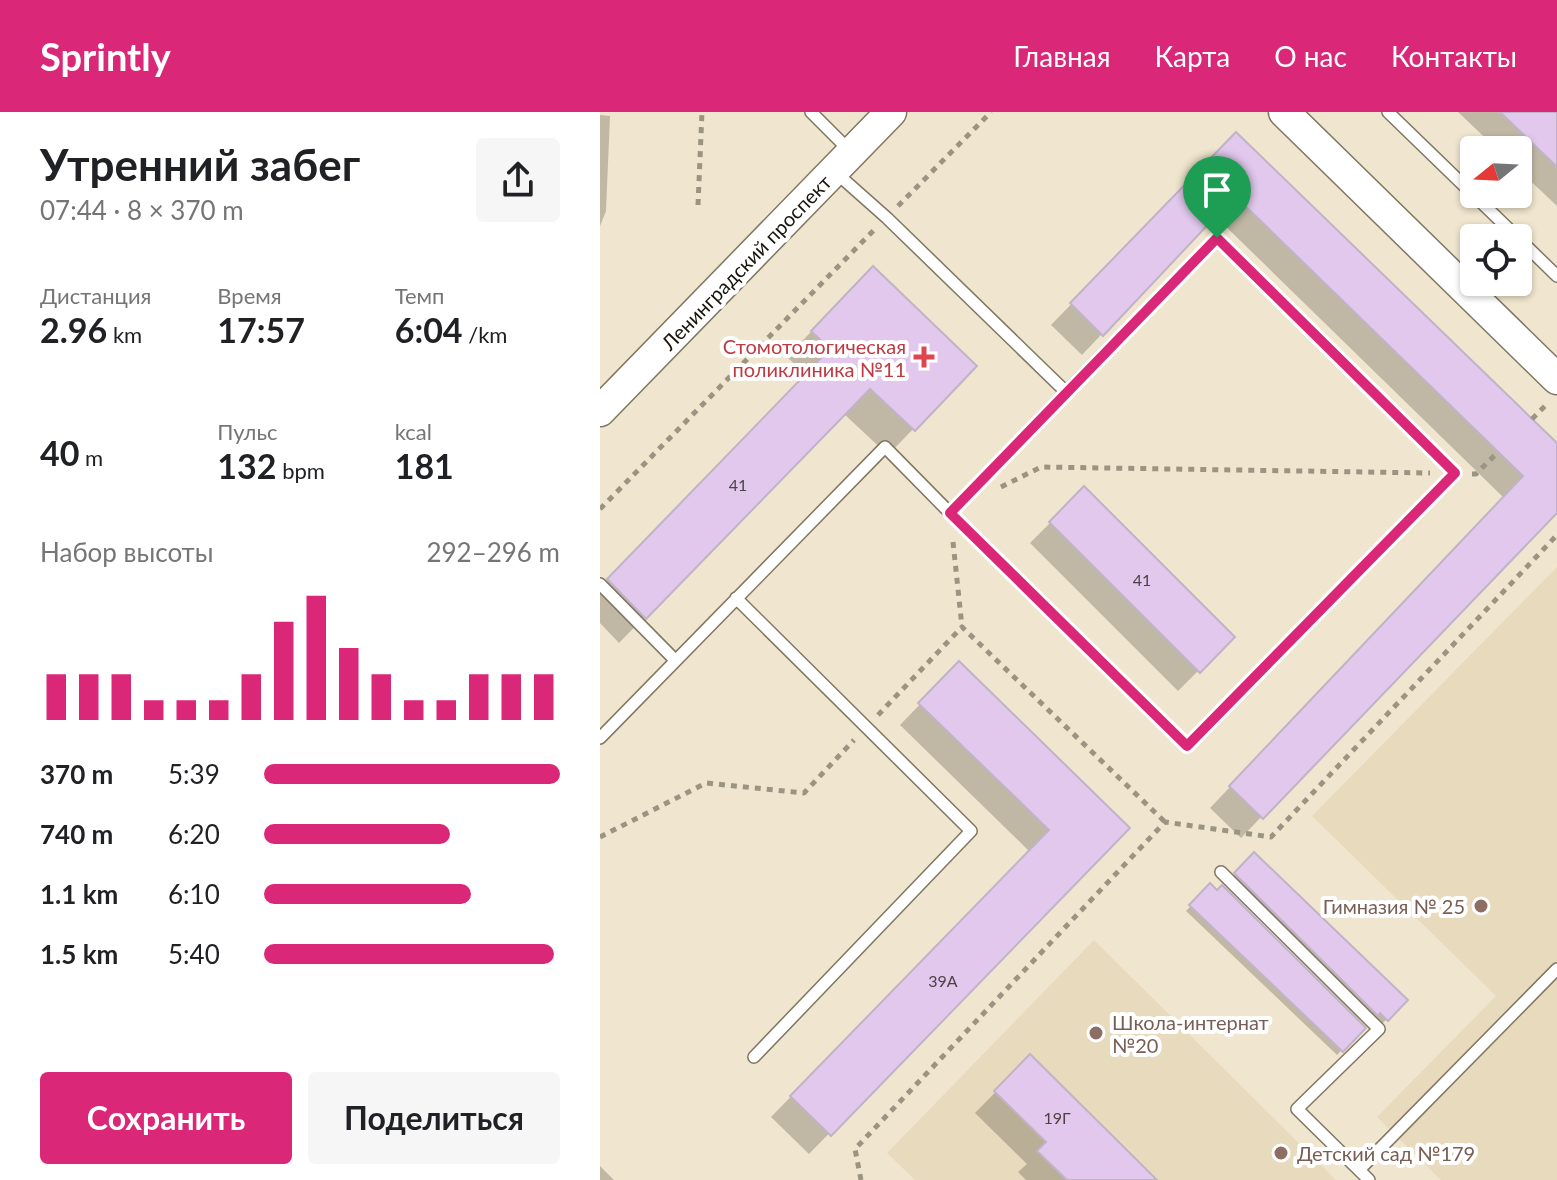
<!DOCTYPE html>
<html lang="ru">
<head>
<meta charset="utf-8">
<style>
	body { margin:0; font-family:Lato,sans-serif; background:#f6f6f6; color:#202124; height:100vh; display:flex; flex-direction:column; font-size:30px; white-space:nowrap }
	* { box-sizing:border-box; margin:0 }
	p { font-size:26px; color:#757577 }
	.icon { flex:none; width:44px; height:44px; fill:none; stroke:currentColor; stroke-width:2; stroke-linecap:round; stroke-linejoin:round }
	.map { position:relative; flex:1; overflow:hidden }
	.drawer { display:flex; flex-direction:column; background:#fff; width:600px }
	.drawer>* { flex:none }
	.needle { width:52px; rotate:252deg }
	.tools { position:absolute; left:860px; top:24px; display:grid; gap:16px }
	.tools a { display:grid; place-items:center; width:72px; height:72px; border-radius:8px; background:#fff; box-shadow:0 2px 6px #0004; font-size:40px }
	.pin { position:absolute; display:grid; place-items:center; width:68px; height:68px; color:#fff; margin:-82px -34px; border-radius:50% 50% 50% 0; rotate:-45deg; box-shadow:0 0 8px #0007 }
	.pin .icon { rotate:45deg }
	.round { display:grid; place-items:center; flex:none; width:84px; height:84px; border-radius:8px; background:#f6f6f6 }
	.overview { display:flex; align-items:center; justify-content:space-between; height:136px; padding:0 40px }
	h1 { font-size:44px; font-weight:700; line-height:60px }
	.stats { display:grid; grid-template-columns:repeat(3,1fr); gap:12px; height:136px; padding:8px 40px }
	.stats div { display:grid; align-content:center }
	.stats b { font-size:34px; font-weight:700 }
	.stats small { font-size:22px; font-weight:400 }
	.stats p { font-size:22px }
	.chart { height:224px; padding:16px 40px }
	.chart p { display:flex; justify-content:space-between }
	.chart svg { width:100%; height:144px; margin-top:8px; stroke:#db2777; stroke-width:6 }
	.button { display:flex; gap:16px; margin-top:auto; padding:16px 40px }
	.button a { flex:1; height:92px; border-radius:8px; background:#db2777; color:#fff; font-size:32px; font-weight:700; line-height:92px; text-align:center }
	.button a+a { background:#f6f6f6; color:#202124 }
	ul { padding:0 40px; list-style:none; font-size:26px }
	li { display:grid; grid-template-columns:128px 96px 1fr; align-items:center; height:60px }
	li i { height:20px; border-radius:10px; background:#db2777 }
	header { display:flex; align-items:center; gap:48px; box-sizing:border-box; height:112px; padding:0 40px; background:#db2777; color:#fff }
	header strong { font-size:38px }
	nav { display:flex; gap:44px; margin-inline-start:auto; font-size:28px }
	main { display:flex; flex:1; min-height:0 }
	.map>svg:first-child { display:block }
	.built { fill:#e8dabc }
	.shadow { fill:#0003 }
	.building { fill:#e1c8ec; stroke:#c1b3c7; stroke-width:2 }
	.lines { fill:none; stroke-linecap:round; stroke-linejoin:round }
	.lane-casing { stroke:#807662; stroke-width:14 }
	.secondary-casing { stroke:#807662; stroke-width:33 }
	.path { stroke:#9c9483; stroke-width:5; stroke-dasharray:6 6; stroke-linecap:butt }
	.lane { stroke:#fff; stroke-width:11 }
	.secondary { stroke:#fff; stroke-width:30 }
	.route-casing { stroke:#fff; stroke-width:16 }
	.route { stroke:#db2777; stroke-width:10 }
	.health-dot { fill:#e0444e; stroke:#fff; stroke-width:3 }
	.education-dot { fill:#8d6e63; stroke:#fff; stroke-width:3 }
	.labels { text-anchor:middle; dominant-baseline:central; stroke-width:8; stroke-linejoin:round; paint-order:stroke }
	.number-label { font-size:16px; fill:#4b4245 }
	.street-label { font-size:20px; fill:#19150d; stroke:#fff }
	.health-label { font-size:20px; fill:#be3a42; stroke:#fff; text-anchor:end }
	.education-label { font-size:20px; fill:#785e54; stroke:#fff; text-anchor:start }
</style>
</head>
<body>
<header>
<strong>Sprintly</strong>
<nav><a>Главная</a><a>Карта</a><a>О нас</a><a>Контакты</a></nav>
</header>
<main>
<section class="drawer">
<div class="overview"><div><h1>Утренний забег</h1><p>07:44 · 8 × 370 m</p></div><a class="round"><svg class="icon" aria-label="share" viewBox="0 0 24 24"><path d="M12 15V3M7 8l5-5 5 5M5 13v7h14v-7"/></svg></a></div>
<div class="stats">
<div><p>Дистанция</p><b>2.96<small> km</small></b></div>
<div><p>Время</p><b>17:57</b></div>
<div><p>Темп</p><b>6:04<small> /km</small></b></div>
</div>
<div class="stats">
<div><b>40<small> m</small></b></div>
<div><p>Пульс</p><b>132<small> bpm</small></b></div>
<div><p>kcal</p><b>181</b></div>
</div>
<div class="chart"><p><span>Набор высоты</span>292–296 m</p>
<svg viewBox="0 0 160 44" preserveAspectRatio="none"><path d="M5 44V30M15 44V30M25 44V30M35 44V38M45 44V38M55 44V38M65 44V30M75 44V14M85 44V6M95 44V22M105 44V30M115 44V38M125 44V38M135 44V30M145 44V30M155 44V30"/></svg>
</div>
<ul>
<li><b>370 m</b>5:39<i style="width:100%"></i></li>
<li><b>740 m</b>6:20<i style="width:63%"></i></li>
<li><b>1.1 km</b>6:10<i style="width:70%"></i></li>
<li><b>1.5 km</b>5:40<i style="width:98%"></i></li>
</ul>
<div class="button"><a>Сохранить</a><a>Поделиться</a></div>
</section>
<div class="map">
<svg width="957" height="1068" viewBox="0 0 957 1068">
	<rect width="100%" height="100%" fill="#f0e6cf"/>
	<path class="built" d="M 957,455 L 957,1068 L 841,1068 L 777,1005 L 896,884 L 712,704 Z
		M 494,828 L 736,1068 L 315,1068 L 287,1041 Z"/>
	<path class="shadow" d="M 858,0 L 957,0 L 957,94 L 918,57 L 918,38 L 898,38 Z
		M 0,3 L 10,4 L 6,99 L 0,114 Z
		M 636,23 L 957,334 L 957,398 L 641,726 L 610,696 L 904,386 L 614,103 L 482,243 L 451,213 Z
		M 247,182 L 374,254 L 288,343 L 243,301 L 19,531 L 0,511 L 0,476 L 206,263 L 187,245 Z
		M 484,377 L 632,525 L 578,579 L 430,431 Z
		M 359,552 L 528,716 L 209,1042 L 171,1005 L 430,740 L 300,613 Z
		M 654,743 L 805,888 L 782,912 L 774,905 L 772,907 L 631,767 Z
		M 610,774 L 763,916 L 737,943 L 586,799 Z
		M 430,945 L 554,1068 L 426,1068 L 418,1060 L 427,1052 L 375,1001 Z
		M 0,1054 L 14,1068 L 0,1068 Z"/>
	<path class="building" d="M 900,0 L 957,0 L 957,55 Z
		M 636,20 L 957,331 L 957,401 L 663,707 L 629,674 L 923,364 L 635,84 L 503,224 L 470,191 Z
		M 273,154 L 377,254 L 315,319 L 270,277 L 46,507 L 7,467 L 230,237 L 211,219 Z
		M 484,374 L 635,525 L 600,561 L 449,410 Z
		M 359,549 L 530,716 L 231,1024 L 190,984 L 449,718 L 318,591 Z
		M 654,740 L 808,888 L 788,909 L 780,901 L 778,904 L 634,761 Z
		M 610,771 L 617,778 L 622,773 L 766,916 L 743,940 L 589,793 Z
		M 430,942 L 557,1068 L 467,1068 L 437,1039 L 446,1030 L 394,979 Z"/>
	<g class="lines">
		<defs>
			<path id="lane" d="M 211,0 L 251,40
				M 788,0 L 918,126
				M 918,126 L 957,164
				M 350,401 L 587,634 L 855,361 L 617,126 L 466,280
				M 0,472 L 75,548
				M 136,486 L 371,719 L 154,945
				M 0,626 L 285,335 L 350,401 L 466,280 L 287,106 L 234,59
				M 621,760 L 779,917 L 697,997 L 759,1058
				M 769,1068 L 759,1058 L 957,857"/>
			<path id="secondary" d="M 684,0 L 957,267
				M 0,299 L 291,0"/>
		</defs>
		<use href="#lane" class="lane-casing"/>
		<use href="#secondary" class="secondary-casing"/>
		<path class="path" d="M 98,93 L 102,0
			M 298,94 L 391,0
			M 932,307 L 948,291
			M 872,362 L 876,362 L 898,340
			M 401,375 L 441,355 L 830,361
			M 0,397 L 274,118
			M 353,430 L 362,515
			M 278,603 L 362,515 L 565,710
			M 0,725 L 106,671 L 204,681 L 254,628
			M 261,1068 L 255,1037 L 565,710 L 671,725 L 957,423"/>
		<use href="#lane" class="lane"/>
		<use href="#secondary" class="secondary"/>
	</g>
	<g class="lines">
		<defs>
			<path id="route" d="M 617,126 L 855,361 L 587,634 L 350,401 Z"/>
		</defs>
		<use href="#route" class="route-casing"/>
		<use href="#route" class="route"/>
	</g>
	<path class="health-dot" d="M320 233h8v8h8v8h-8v8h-8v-8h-8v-8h8z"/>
	<g class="education-dot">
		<circle cx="881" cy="794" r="8"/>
		<circle cx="496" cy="921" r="8"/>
		<circle cx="681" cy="1041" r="8"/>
	</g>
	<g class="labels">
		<g class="number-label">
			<text x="138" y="372">41</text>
			<text x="542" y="467">41</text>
			<text x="343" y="868">39А</text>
			<text x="457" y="1005">19Г</text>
		</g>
		<g class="street-label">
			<text transform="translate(146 150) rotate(-46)">Ленинградский проспект</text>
		</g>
		<g class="health-label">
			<text x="306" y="234">Стомотологическая<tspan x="306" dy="23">поликлиника №11</tspan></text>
		</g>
		<g class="education-label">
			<text x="865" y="794" text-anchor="end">Гимназия № 25</text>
			<text x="512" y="910">Школа-интернат<tspan x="512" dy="23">№20</tspan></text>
			<text x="697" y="1041">Детский сад №179</text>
		</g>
	</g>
</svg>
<div class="tools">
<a><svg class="needle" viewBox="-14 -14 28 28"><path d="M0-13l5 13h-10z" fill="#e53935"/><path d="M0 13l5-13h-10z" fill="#757577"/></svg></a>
<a><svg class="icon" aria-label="locate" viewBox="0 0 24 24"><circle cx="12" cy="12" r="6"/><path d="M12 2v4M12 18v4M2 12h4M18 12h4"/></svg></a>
</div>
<div class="pin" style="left:617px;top:126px;background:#1e9e55"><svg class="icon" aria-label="arrive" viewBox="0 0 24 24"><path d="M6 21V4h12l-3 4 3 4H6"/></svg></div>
</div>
</main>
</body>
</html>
